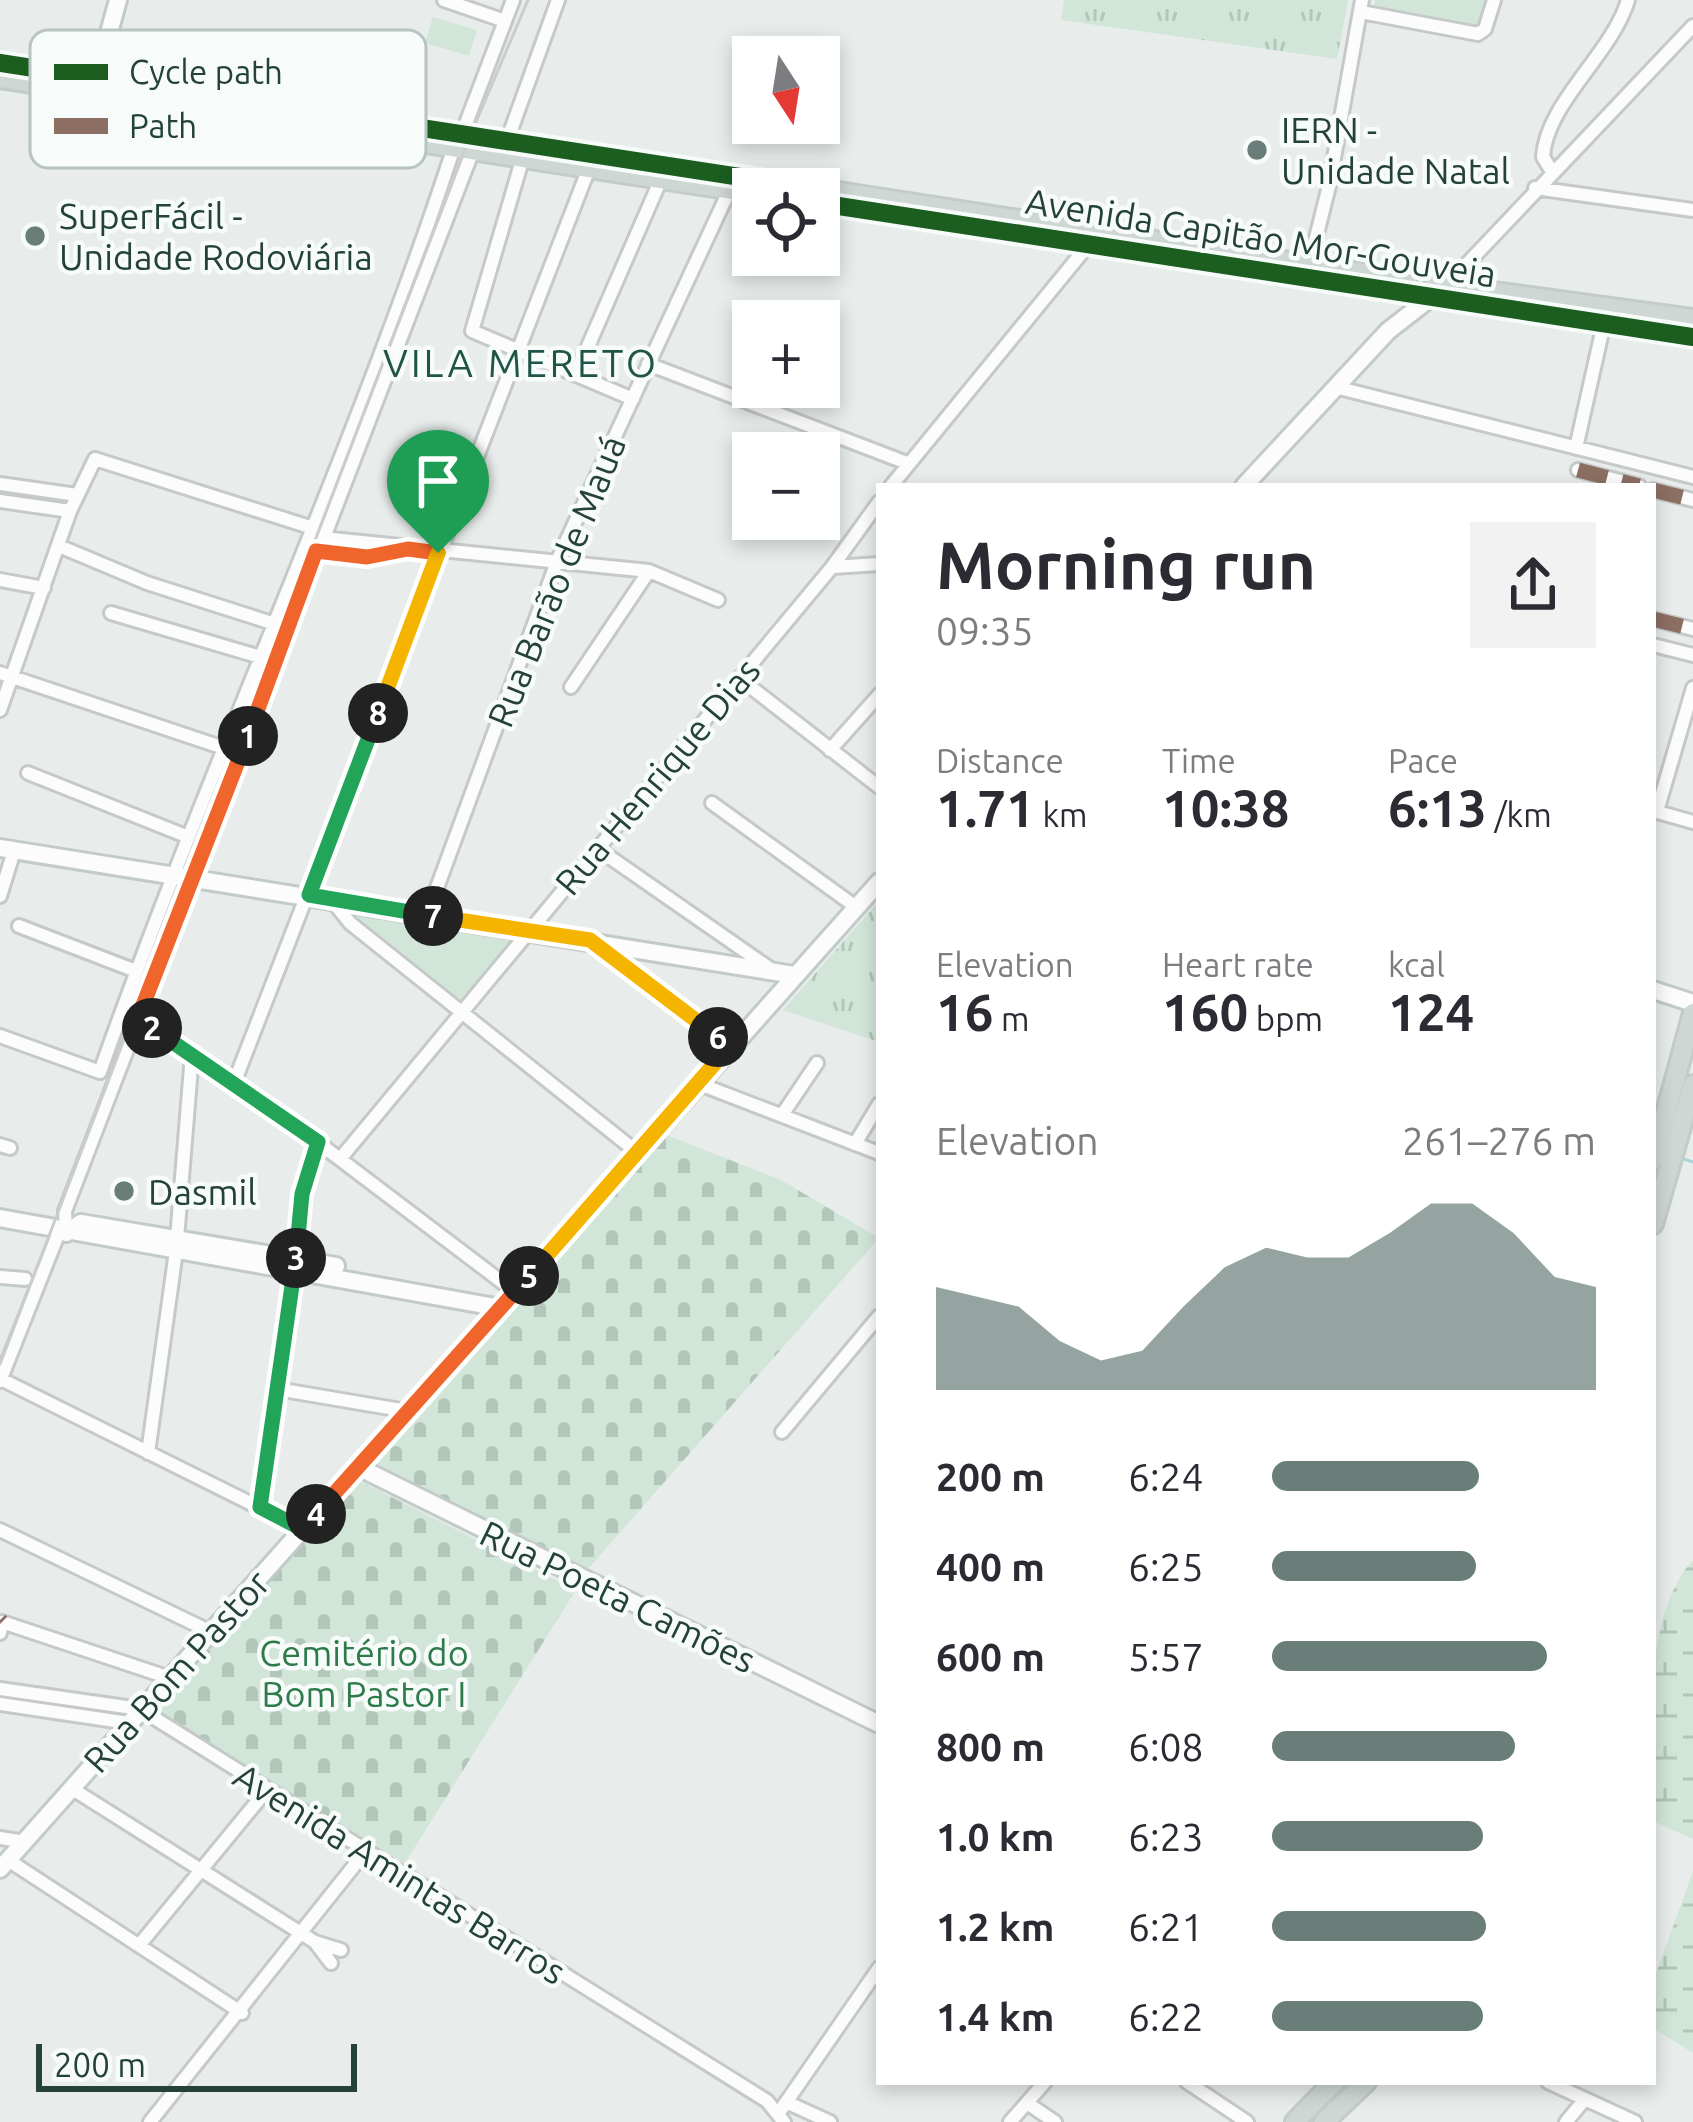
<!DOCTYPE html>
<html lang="en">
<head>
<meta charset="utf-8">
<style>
	body { margin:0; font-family:Ubuntu,sans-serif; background:#f2f2f3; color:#2b2b33; height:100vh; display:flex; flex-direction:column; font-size:45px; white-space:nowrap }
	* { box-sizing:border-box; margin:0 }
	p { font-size:39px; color:#7c7c81 }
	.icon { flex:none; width:66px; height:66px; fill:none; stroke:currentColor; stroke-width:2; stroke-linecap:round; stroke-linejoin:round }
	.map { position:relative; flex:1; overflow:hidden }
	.details { position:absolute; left:876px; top:483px; width:780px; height:1602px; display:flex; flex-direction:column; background:#fff; border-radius:0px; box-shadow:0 6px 18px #0003 }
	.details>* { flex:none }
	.needle { width:78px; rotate:168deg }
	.fabs { position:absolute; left:732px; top:36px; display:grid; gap:24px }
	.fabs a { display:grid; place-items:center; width:108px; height:108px; border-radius:0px; background:#fff; box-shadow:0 6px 18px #0003; font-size:60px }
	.scale { position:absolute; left:36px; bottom:30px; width:321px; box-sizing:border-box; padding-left:12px; border:6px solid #24423a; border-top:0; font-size:33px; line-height:42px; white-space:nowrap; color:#24423a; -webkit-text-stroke:9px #f7fbf9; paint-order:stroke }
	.pin { position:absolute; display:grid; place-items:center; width:102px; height:102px; color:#fff; margin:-123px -51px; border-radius:50% 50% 50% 0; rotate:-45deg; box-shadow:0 0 12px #0007 }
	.pin .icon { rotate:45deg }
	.km { position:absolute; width:60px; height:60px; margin:-30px; border-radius:50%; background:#222; color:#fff; font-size:33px; line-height:60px; text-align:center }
	.round { display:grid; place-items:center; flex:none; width:126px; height:126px; border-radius:0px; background:#f2f2f3 }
	.headline { display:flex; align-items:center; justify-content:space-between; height:204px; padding:0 60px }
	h1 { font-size:66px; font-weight:600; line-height:90px }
	.figures { display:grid; grid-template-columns:repeat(3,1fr); gap:18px; height:204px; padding:12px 60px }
	.figures div { display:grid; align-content:center }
	.figures b { font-size:51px; font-weight:600 }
	.figures small { font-size:33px; font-weight:400 }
	.figures p { font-size:33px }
	.chart { height:336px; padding:24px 60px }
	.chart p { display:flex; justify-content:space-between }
	.chart svg { width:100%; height:216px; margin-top:12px; fill:#697e78; opacity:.7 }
	ul { padding:0 60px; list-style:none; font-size:39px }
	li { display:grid; grid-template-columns:192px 144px 1fr; align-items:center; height:90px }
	li i { height:30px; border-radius:15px; background:#697e78 }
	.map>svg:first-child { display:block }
	.grass { fill:url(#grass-tufts) }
	.wetland { fill:url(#wetland-marsh) }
	.cemetery { fill:url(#cemetery-stones) }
	.park { fill:#d1e6d8 }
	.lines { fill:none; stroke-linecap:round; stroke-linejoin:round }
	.stream { stroke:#a9d4db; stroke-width:3 }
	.street-casing { stroke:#c5cac8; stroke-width:18 }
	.secondary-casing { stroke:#c3cbc8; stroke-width:22 }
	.primary-casing { stroke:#c3ccc9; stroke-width:24 }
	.street { stroke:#fcfcfc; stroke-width:12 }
	.secondary { stroke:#fcfcfc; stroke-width:16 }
	.primary { stroke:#cfd7d5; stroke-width:18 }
	.tram { stroke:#c9cdcc; stroke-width:3 }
	.quiet { stroke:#8d6e63; stroke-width:15; stroke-dasharray:30 15; stroke-linecap:butt }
	.cycleway-casing { stroke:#f7fbf9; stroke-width:26 }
	.cycleway { stroke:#1b5e20; stroke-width:18 }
	.split-1-casing { stroke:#fff; stroke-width:24 }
	.split-2-casing { stroke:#fff; stroke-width:24 }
	.split-3-casing { stroke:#fff; stroke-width:24 }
	.split-4-casing { stroke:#fff; stroke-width:24 }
	.split-5-casing { stroke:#fff; stroke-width:24 }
	.split-6-casing { stroke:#fff; stroke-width:24 }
	.split-7-casing { stroke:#fff; stroke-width:24 }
	.split-8-casing { stroke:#fff; stroke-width:24 }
	.split-9-casing { stroke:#fff; stroke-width:24 }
	.split-1 { stroke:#f0652b; stroke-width:15 }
	.split-2 { stroke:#f0652b; stroke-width:15 }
	.split-3 { stroke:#22a559; stroke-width:15 }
	.split-4 { stroke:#22a559; stroke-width:15 }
	.split-5 { stroke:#f0652b; stroke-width:15 }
	.split-6 { stroke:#f5b400; stroke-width:15 }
	.split-7 { stroke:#f5b400; stroke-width:15 }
	.split-8 { stroke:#22a559; stroke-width:15 }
	.split-9 { stroke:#f5b400; stroke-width:15 }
	.poi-dot { fill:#697e78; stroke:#f7fbf9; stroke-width:4.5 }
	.labels { text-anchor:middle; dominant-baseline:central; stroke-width:9; stroke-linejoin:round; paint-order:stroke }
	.poi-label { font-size:36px; fill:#24423a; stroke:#f7fbf9; text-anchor:start }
	.street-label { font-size:36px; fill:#24423a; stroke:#f7fbf9 }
	.park-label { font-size:36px; fill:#2d7a4b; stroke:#f7fbf9 }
	.neighbourhood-label { font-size:39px; letter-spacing:3px; fill:#1f5548; stroke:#f7fbf9 }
	.key { fill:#f7fbf9; stroke:#b8c4c0; stroke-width:3 }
	.key-label { font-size:33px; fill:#24423a }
</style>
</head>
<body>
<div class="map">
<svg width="1693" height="2122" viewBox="0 0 1693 2122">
	<defs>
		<pattern id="grass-tufts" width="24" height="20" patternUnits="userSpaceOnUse" patternTransform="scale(3)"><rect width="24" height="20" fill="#d1e6d8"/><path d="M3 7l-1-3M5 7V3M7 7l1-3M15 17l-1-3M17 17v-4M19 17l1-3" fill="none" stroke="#b3c6ba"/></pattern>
		<pattern id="wetland-marsh" width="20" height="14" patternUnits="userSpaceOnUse" patternTransform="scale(3)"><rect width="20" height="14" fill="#d1e6d8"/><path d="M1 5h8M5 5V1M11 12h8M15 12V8" fill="none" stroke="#b3c6ba"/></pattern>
		<pattern id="cemetery-stones" width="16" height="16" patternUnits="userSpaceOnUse" patternTransform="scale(3)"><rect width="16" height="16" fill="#d1e6d8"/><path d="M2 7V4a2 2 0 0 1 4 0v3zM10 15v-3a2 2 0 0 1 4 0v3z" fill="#b3c6ba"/></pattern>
	</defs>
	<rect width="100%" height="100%" fill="#e8edeb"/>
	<path class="grass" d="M 1064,0 L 1348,0 L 1337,59 L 1061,20 Z
		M 879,901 L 879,1042 L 783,1010 Z"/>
	<path class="wetland" d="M 1693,1560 L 1693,1839 L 1653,1821 C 1653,1746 1639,1618 1693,1560 Z
		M 1693,1871 L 1693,2053 L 1653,2028 L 1653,1982 Z"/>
	<path class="cemetery" d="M 661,1133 L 781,1180 L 879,1238 L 588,1569 L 367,1462 Z
		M 356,1479 L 576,1590 L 405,1863 L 148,1708 Z"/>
	<path class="park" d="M 1375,0 L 1487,0 L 1482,29 L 1373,11 Z
		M 433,17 L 477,30 L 469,56 L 425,43 Z
		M 346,909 L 518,936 L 459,1001 Z"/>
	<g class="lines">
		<path class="stream" d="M 1678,1157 L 1693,1162"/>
		<defs>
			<path id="street" d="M 444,0 L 505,21
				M 1361,12 L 1478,34 L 1485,29 L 1494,0
				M 462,134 L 513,0
				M 507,141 L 558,0
				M 523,157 L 472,331 L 633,399
				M 1551,170 L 1543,157 C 1546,103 1612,54 1628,0
				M 1535,188 L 1693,210
				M 1309,266 L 1329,186 L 1362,0
				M 1446,286 L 1693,26
				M 648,364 L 907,463
				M 576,374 L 661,179
				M 1335,387 L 1693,477
				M 1576,448 L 1604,323
				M 1578,470 L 1639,486
				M 0,484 L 77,495
				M 891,486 L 1089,244
				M 1653,490 L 1693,500
				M 0,501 L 70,511
				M 322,538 L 649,571 L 718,600
				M 59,546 L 147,583 L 275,624
				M 316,551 L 366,557 L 398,551
				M 833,567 L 879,564
				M 0,580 L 44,588
				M 111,613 L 264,658
				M 1653,619 L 1693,629
				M 1653,645 L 1693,655
				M 0,673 L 227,749
				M 739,678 L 879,787
				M 571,687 L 649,571
				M 0,710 L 70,511 L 95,459 L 313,528
				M 830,750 L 879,695
				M 28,773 L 186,836
				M 712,803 L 856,907
				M 1654,811 L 1693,822
				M 1657,811 L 1693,688
				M 598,849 L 769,968
				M 0,896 L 14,851
				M 330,898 L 350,923 L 638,1153
				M 427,915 L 558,559 L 730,189
				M 19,926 L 136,971
				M 595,944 L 730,1046
				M 138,1018 L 291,1122 L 515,1292
				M 0,1036 L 100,1072 C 210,761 351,461 454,147
				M 234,1083 L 589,168
				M 697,1083 L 879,1153
				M 782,1115 L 817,1063
				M 855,1144 L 879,1104
				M 0,1145 L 10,1148
				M 340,1159 L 832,567 L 879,502
				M 66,1233 L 65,1211 L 473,150
				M 0,1277 L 25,1279
				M 1,1379 L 302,1529
				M 0,1381 L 59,1232
				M 277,1389 L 407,1411
				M 782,1432 L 879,1316
				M 148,1453 L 176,1251 L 192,1055
				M 260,1507 L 303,1194 L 318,1142
				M 0,1530 L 211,1632
				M 0,1633 L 2,1622 L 170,1678
				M 0,1689 L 140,1709 L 767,2101 L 784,2122
				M 0,1704 L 129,1723
				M 71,1788 L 315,1942 L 341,1950
				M 0,1838 L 25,1842
				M 8,1860 L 242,2013
				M 315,1942 L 331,1963
				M 141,1943 L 266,1791
				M 1187,2082 L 1247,2122
				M 1548,2082 L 1635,2122
				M 786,2102 L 830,2122
				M 1027,2103 L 1055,2122
				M 778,2114 L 879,1968
				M 150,2122 L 365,1852
				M 1010,2122 L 1045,2082
				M 1566,2122 L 1585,2099"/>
			<path id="secondary" d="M 93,91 L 118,0
				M 1244,486 L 1388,331 L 1438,292
				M 0,848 L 794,975
				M 1653,990 L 1693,1003
				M 0,1218 L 501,1308
				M 66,1233 L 81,1223 L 336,1266
				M 358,1467 L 879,1724
				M 0,1869 L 879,882"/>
			<path id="primary" d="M 0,63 L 818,189
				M 0,78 L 753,193
				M 819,189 L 1407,280
				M 819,203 L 1693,337
				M 1434,284 L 1693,319
				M 1653,1160 L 1693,1013
				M 1653,1224 L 1693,1085
				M 1295,2122 L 1334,2082
				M 1324,2122 L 1366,2082"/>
		</defs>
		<use href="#street" class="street-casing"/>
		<use href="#secondary" class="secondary-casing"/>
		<use href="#primary" class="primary-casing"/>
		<use href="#street" class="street"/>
		<use href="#secondary" class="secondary"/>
		<use href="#primary" class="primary"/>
		<path class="tram" d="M 0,1364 L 465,148 L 528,0"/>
		<path class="quiet" d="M 1578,470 L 1639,486
			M 1653,490 L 1693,500
			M 1653,619 L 1693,629
			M 0,1620 L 2,1622"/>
		<defs>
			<path id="cycleway" d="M 0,63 L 818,189
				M 819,203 L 1693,337"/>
		</defs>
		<use href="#cycleway" class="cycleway-casing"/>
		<use href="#cycleway" class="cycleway"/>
	</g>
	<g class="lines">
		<defs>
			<path id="split-1" d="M 248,736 L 316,551 L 367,557 L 408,549 L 438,553"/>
			<path id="split-2" d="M 152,1028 L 138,1018 L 248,736"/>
			<path id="split-3" d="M 152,1028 L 318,1142 L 302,1194 L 296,1258"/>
			<path id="split-4" d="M 296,1258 L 260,1507 L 302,1529 L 316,1514"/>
			<path id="split-5" d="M 316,1514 L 529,1276"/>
			<path id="split-6" d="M 529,1276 L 730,1046 L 718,1037"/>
			<path id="split-7" d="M 433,916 L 590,940 L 718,1037"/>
			<path id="split-8" d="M 378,713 L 309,895 L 433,916"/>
			<path id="split-9" d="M 378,713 L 438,553"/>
		</defs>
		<use href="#split-1" class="split-1-casing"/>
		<use href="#split-2" class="split-2-casing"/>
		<use href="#split-3" class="split-3-casing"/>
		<use href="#split-4" class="split-4-casing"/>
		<use href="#split-5" class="split-5-casing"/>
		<use href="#split-6" class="split-6-casing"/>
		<use href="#split-7" class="split-7-casing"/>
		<use href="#split-8" class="split-8-casing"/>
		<use href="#split-9" class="split-9-casing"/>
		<use href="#split-1" class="split-1"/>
		<use href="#split-2" class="split-2"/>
		<use href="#split-3" class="split-3"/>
		<use href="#split-4" class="split-4"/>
		<use href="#split-5" class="split-5"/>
		<use href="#split-6" class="split-6"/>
		<use href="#split-7" class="split-7"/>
		<use href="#split-8" class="split-8"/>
		<use href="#split-9" class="split-9"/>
	</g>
	<g class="poi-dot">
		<circle cx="1257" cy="150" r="12"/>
		<circle cx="35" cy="236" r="12"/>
		<circle cx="124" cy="1191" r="12"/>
	</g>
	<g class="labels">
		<g class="poi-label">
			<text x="1281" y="129">IERN -<tspan x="1281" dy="41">Unidade Natal</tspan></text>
			<text x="59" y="215">SuperFácil -<tspan x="59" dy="41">Unidade Rodoviária</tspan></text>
			<text x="148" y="1191">Dasmil</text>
		</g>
		<g class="street-label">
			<text transform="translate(1261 237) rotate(9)">Avenida Capitão Mor-Gouveia</text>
			<text transform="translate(556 581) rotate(-68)">Rua Barão de Mauá</text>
			<text transform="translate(657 776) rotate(-50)">Rua Henrique Dias</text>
			<text transform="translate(618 1596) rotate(26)">Rua Poeta Camões</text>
			<text transform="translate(176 1671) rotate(-48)">Rua Bom Pastor</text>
			<text transform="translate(400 1873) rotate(32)">Avenida Amintas Barros</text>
		</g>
		<g class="park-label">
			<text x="364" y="1652">Cemitério do<tspan x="364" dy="41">Bom Pastor I</tspan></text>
		</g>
		<g class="neighbourhood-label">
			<text x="521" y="362">VILA MERETO</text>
		</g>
	</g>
	<rect x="30" y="30" width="396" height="138" rx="18" class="key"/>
	<rect x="54" y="64" width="54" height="16" fill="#1b5e20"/>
	<rect x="54" y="118" width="54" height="16" fill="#8d6e63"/>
	<g class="key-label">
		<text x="129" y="84">Cycle path</text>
		<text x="129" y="138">Path</text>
	</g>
</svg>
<div class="fabs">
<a><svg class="needle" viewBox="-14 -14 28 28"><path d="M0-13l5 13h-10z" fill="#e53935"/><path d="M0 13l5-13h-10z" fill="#7c7c81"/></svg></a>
<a><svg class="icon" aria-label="locate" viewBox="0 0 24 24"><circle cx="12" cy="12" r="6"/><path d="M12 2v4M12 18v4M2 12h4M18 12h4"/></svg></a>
<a>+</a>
<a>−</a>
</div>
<div class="scale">200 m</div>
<div class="pin" style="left:438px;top:553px;background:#1e9e55"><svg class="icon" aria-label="arrive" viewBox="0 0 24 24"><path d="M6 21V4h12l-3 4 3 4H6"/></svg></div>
<b class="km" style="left:248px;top:736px">1</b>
<b class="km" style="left:152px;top:1028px">2</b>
<b class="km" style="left:296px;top:1258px">3</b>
<b class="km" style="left:316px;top:1514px">4</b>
<b class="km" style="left:529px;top:1276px">5</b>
<b class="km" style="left:718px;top:1037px">6</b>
<b class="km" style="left:433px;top:916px">7</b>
<b class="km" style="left:378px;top:713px">8</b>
<section class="details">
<div class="headline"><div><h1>Morning run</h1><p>09:35</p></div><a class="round"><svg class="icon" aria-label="share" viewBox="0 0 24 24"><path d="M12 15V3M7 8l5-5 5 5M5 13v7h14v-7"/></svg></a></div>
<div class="figures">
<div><p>Distance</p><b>1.71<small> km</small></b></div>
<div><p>Time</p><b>10:38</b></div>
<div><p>Pace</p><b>6:13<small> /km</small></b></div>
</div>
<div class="figures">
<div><p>Elevation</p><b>16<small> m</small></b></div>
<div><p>Heart rate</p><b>160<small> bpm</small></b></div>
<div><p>kcal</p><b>124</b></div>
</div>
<div class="chart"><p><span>Elevation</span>261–276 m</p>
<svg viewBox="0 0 160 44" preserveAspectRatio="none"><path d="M0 44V23L10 25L20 27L30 34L40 38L50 36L60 27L70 19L80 15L90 17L100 17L110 12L120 6L130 6L140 12L150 21L160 23V44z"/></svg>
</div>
<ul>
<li><b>200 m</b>6:24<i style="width:64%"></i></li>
<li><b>400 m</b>6:25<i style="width:63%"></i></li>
<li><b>600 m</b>5:57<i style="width:85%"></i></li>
<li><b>800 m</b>6:08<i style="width:75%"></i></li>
<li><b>1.0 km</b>6:23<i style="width:65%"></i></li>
<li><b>1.2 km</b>6:21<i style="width:66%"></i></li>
<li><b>1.4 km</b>6:22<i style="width:65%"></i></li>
</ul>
</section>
</div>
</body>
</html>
